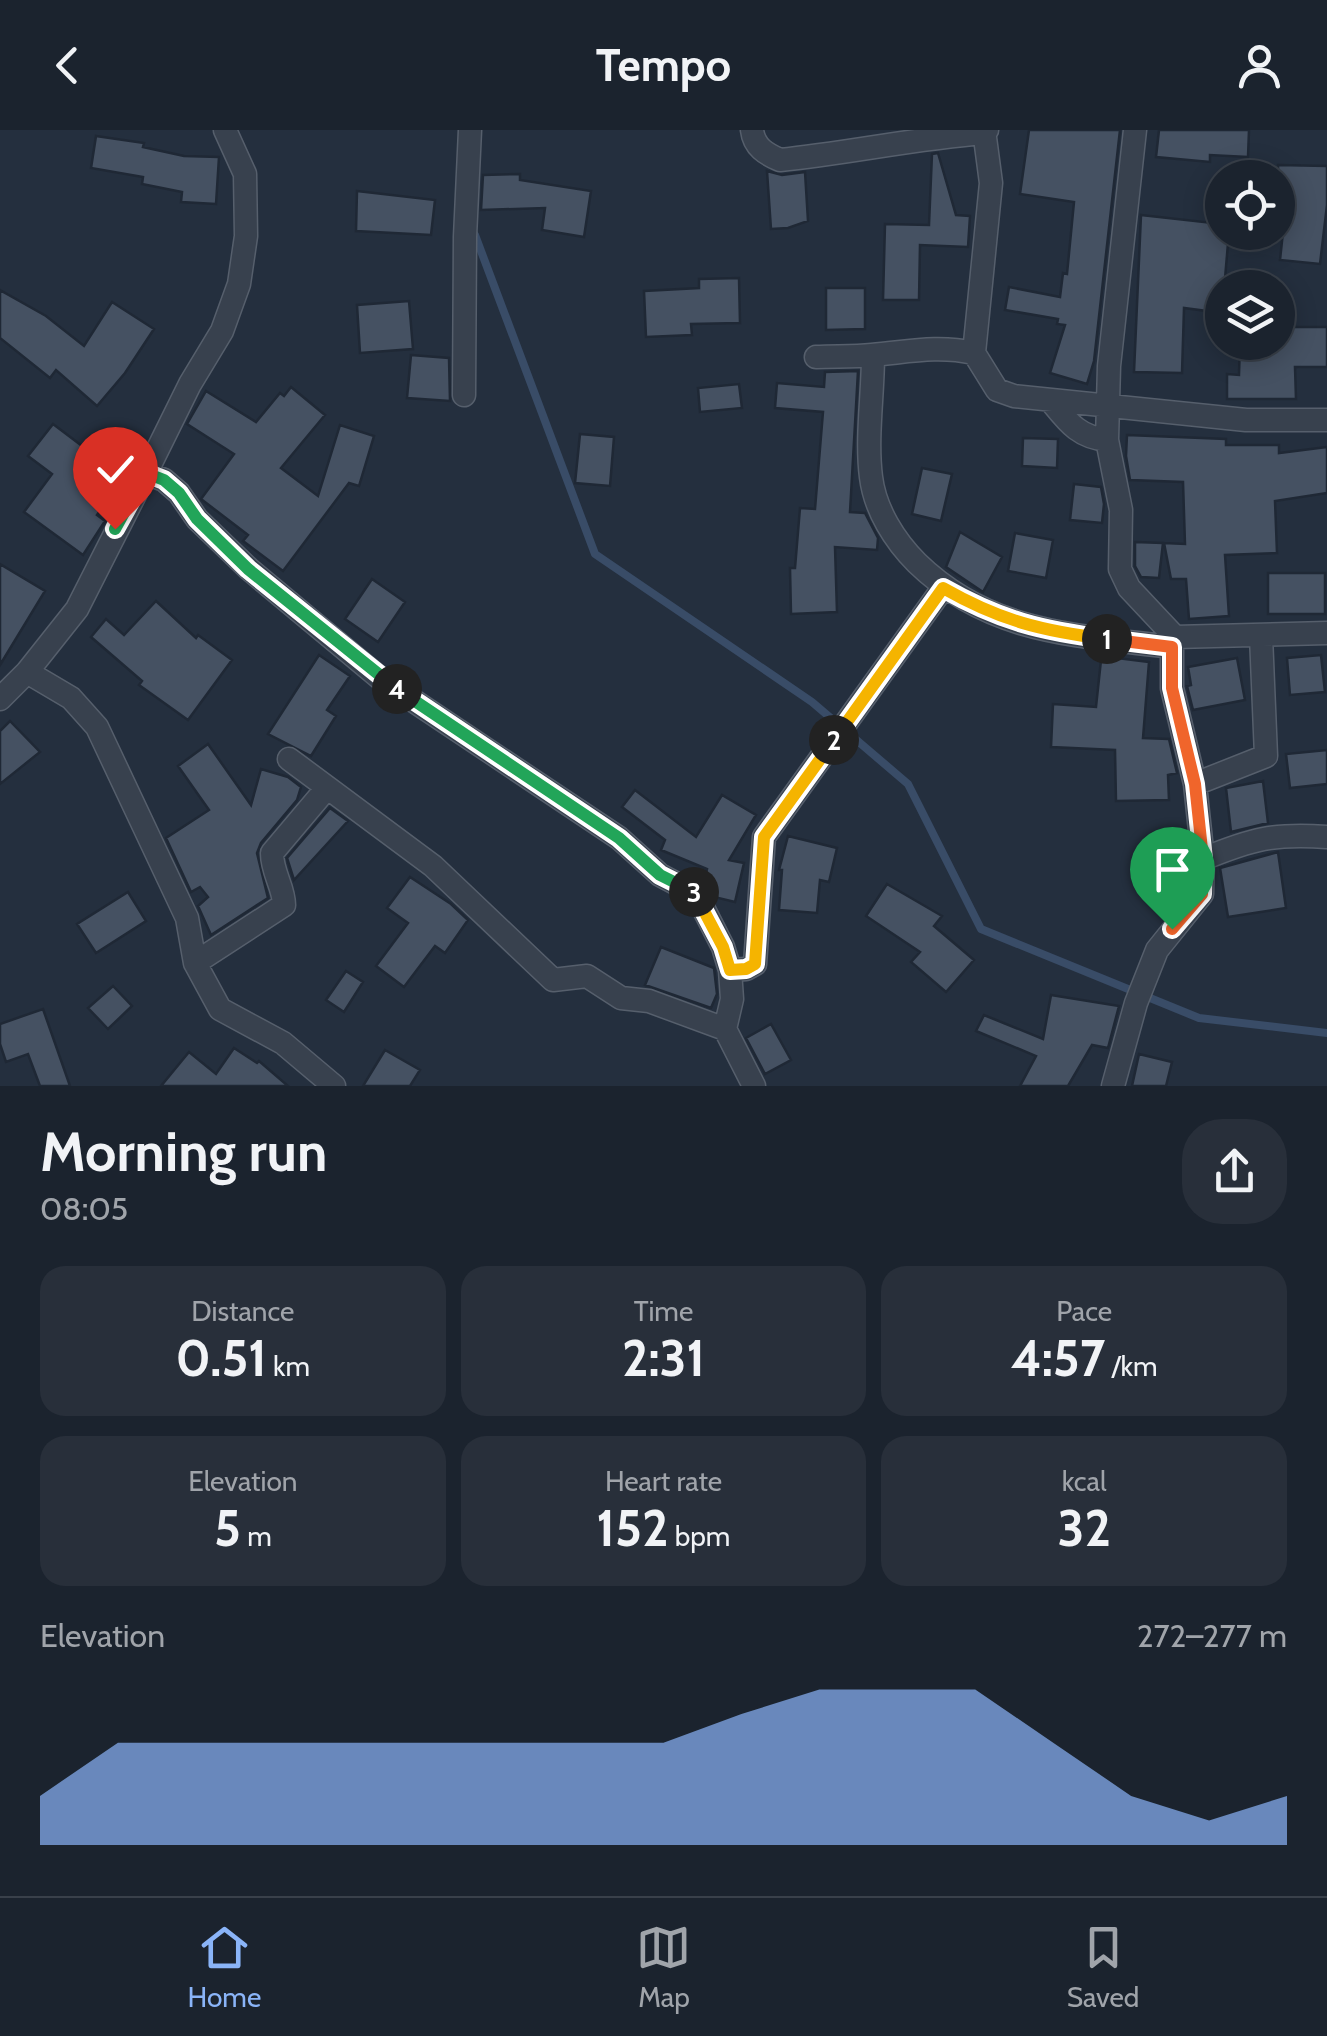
<!DOCTYPE html>
<html lang="en">
<head>
<meta charset="utf-8">
<style>
	body { margin:0; font-family:Cabin,sans-serif; background:#282f3a; color:#f1f3f6; height:100vh; display:flex; flex-direction:column; font-size:38px; white-space:nowrap }
	* { box-sizing:border-box; margin:0 }
	p { font-size:32px; color:#a0a4aa }
	.icon { flex:none; width:55px; height:55px; fill:none; stroke:currentColor; stroke-width:2; stroke-linecap:round; stroke-linejoin:round }
	.map { position:relative; height:956px; overflow:hidden }
	.side { display:flex; flex-direction:column; background:#1b232e; flex:1 }
	.side>* { flex:none }
	.controls { position:absolute; left:1205px; top:30px; display:grid; gap:20px }
	.controls a { display:grid; place-items:center; width:90px; height:90px; border-radius:50%; background:#1b232e; box-shadow:0 5px 25px #0003,0 0 0 2px #39404a; font-size:50px }
	.pin { position:absolute; display:grid; place-items:center; width:85px; height:85px; color:#fff; margin:-102px -42px; border-radius:50% 50% 50% 0; rotate:-45deg; box-shadow:0 0 10px #0007 }
	.pin .icon { rotate:45deg }
	.km { position:absolute; width:50px; height:50px; margin:-25px; border-radius:50%; background:#222; color:#fff; font-size:28px; line-height:50px; text-align:center }
	.round { display:grid; place-items:center; flex:none; width:105px; height:105px; border-radius:40px; background:#282f3a }
	.overview { display:flex; align-items:center; justify-content:space-between; height:170px; padding:0 40px }
	h1 { font-size:55px; font-weight:700; line-height:75px }
	.stats { display:grid; grid-template-columns:repeat(3,1fr); gap:15px; height:170px; padding:10px 40px }
	.stats div { display:grid; align-content:center; border-radius:25px; background:#282f3a; text-align:center }
	.stats b { font-size:50px; font-weight:700 }
	.stats small { font-size:28px; font-weight:400 }
	.stats p { font-size:28px }
	.chart { height:280px; padding:20px 40px }
	.chart p { display:flex; justify-content:space-between }
	.chart svg { width:100%; height:180px; margin-top:10px; fill:#8ab4f8; opacity:.7 }
	header { display:flex; justify-content:space-between; align-items:center; height:130px; padding:0 40px; background:#1b232e; font-size:45px; font-weight:700 }
	.tab-bar { display:flex; justify-content:space-around; align-items:center; height:140px; border-top:2px solid #39404a; background:#1b232e; font-size:28px; color:#a0a4aa }
	.tab-bar a { display:grid; justify-items:center; gap:5px }
	.tab-bar .selected { color:#8ab4f8 }
	.map>svg:first-child { display:block }
	.lines { fill:none; stroke-linecap:round; stroke-linejoin:round }
	.stream { stroke:#394c67; stroke-width:8 }
	.building { fill:#455162; stroke:#1f2835; stroke-width:2.5 }
	.minor-casing { stroke:#565f6c; stroke-width:25 }
	.minor { stroke:#38414e; stroke-width:22 }
	.split-1-casing { stroke:#fff; stroke-width:20 }
	.split-2-casing { stroke:#fff; stroke-width:20 }
	.split-3-casing { stroke:#fff; stroke-width:20 }
	.split-4-casing { stroke:#fff; stroke-width:20 }
	.split-5-casing { stroke:#fff; stroke-width:20 }
	.split-1 { stroke:#f0652b; stroke-width:12 }
	.split-2 { stroke:#f5b400; stroke-width:12 }
	.split-3 { stroke:#f5b400; stroke-width:12 }
	.split-4 { stroke:#22a559; stroke-width:12 }
	.split-5 { stroke:#22a559; stroke-width:12 }
</style>
</head>
<body>
<header><svg class="icon" aria-label="back" viewBox="0 0 24 24"><path d="M15 5l-7 7 7 7"/></svg>Tempo<svg class="icon" aria-label="person" viewBox="0 0 24 24"><circle cx="12" cy="8" r="4"/><path d="M4 21q1-7 8-7t8 7"/></svg></header>
<div class="map">
<svg width="1327" height="956" viewBox="0 0 1327 956">
	<rect width="100%" height="100%" fill="#242f3e"/>
	<g class="lines">
		<path class="stream" d="M 475,105 L 595,424 L 812,572 L 908,654 L 981,799 L 1199,888 L 1327,903"/>
	</g>
	<path class="building" d="M 1029,0 L 1120,0 L 1094,231 L 1087,254 L 1050,243 L 1065,195 L 1057,194 L 1058,189 L 1005,180 L 1009,157 L 1060,167 L 1063,143 L 1067,144 L 1074,72 L 1020,64 Z
		M 1159,0 L 1249,0 L 1248,27 L 1210,25 L 1210,32 L 1156,27 Z
		M 96,6 L 144,13 L 143,17 L 184,26 L 219,27 L 216,74 L 181,72 L 182,62 L 142,54 L 143,47 L 91,38 Z
		M 938,23 L 956,85 L 970,86 L 968,117 L 920,115 L 919,170 L 883,170 L 885,94 L 929,95 L 932,24 Z
		M 1278,35 L 1327,36 L 1327,75 L 1320,134 L 1280,130 L 1286,74 L 1278,74 Z
		M 767,41 L 782,45 L 805,42 L 808,91 L 788,98 L 771,99 Z
		M 520,44 L 520,50 L 591,61 L 584,107 L 542,100 L 545,78 L 481,80 L 483,45 Z
		M 357,61 L 435,70 L 431,105 L 356,101 Z
		M 1141,85 L 1222,94 L 1222,102 L 1229,102 L 1222,183 L 1184,178 L 1182,243 L 1134,242 Z
		M 739,148 L 740,193 L 691,194 L 692,205 L 646,207 L 644,161 L 699,158 L 699,149 Z
		M 826,158 L 865,158 L 865,199 L 826,200 Z
		M 0,160 L 46,186 L 84,216 L 112,172 L 154,199 L 125,243 L 97,276 L 56,240 L 50,248 L 0,208 Z
		M 409,171 L 413,219 L 360,223 L 357,175 Z
		M 1278,197 L 1327,197 L 1327,237 L 1295,237 L 1296,269 L 1227,269 L 1227,244 L 1239,245 L 1240,212 L 1278,212 Z
		M 411,225 L 449,228 L 450,271 L 407,268 Z
		M 858,241 L 850,382 L 865,383 L 878,408 L 877,420 L 835,417 L 837,482 L 791,484 L 790,438 L 795,438 L 800,378 L 815,379 L 823,282 L 775,278 L 777,253 L 824,257 L 825,242 Z
		M 739,254 L 742,278 L 700,282 L 698,258 Z
		M 291,257 L 325,285 L 281,338 L 318,366 L 340,295 L 374,306 L 359,356 L 349,353 L 283,441 L 243,411 L 248,405 L 201,369 L 234,324 L 187,294 L 206,261 L 256,292 L 280,263 L 284,266 Z
		M 53,294 L 90,322 L 87,325 L 122,349 L 97,385 L 105,391 L 83,425 L 24,382 L 52,344 L 28,326 Z
		M 580,304 L 614,307 L 610,356 L 575,353 Z
		M 1127,305 L 1226,309 L 1226,315 L 1279,315 L 1279,323 L 1327,317 L 1327,363 L 1275,371 L 1277,423 L 1225,425 L 1229,486 L 1189,489 L 1186,449 L 1171,449 L 1164,413 L 1185,414 L 1183,352 L 1130,350 L 1126,326 Z
		M 1023,308 L 1058,309 L 1057,338 L 1022,336 Z
		M 922,338 L 952,344 L 941,391 L 912,384 Z
		M 1074,354 L 1101,357 L 1104,374 L 1102,393 L 1070,390 Z
		M 960,402 L 1002,427 L 983,462 L 946,437 Z
		M 1015,403 L 1053,410 L 1046,448 L 1008,441 Z
		M 1135,412 L 1163,413 L 1159,448 L 1141,447 L 1135,436 Z
		M 0,434 L 45,461 L 0,535 Z
		M 1268,443 L 1325,443 L 1325,484 L 1268,484 Z
		M 372,449 L 405,472 L 378,512 L 345,489 Z
		M 156,471 L 196,508 L 198,505 L 232,530 L 188,590 L 139,555 L 142,551 L 91,507 L 106,489 L 124,505 Z
		M 319,525 L 350,546 L 327,580 L 336,586 L 311,626 L 268,604 Z
		M 1321,525 L 1325,562 L 1290,565 L 1287,528 Z
		M 1109,527 L 1149,532 L 1143,608 L 1169,609 L 1177,643 L 1168,645 L 1169,670 L 1116,671 L 1115,620 L 1051,617 L 1053,574 L 1096,577 L 1101,530 L 1108,531 Z
		M 1237,528 L 1245,570 L 1193,580 L 1187,556 L 1191,555 L 1188,537 Z
		M 10,591 L 40,622 L 0,654 L 0,601 Z
		M 208,614 L 251,675 L 261,639 L 288,647 L 301,657 L 297,670 L 261,713 L 257,723 L 268,768 L 211,805 L 198,776 L 208,767 L 200,757 L 191,762 L 166,708 L 209,680 L 178,636 Z
		M 1327,620 L 1327,654 L 1290,658 L 1286,624 Z
		M 1263,651 L 1268,693 L 1231,702 L 1226,658 Z
		M 635,660 L 696,707 L 722,665 L 756,685 L 729,730 L 744,733 L 735,772 L 714,767 L 704,752 L 707,739 L 661,720 L 665,710 L 622,677 Z
		M 330,678 L 348,691 L 294,750 L 287,728 Z
		M 788,706 L 837,718 L 829,752 L 820,750 L 817,783 L 779,780 L 782,740 L 779,740 Z
		M 1278,722 L 1286,778 L 1228,787 L 1220,738 Z
		M 410,747 L 451,774 L 468,790 L 445,823 L 435,816 L 404,857 L 376,836 L 408,793 L 387,778 Z
		M 887,754 L 942,786 L 934,796 L 974,830 L 946,862 L 911,832 L 920,822 L 866,786 Z
		M 128,762 L 146,791 L 96,823 L 77,794 Z
		M 661,817 L 714,838 L 717,864 L 711,878 L 645,855 Z
		M 346,841 L 363,852 L 344,882 L 326,870 Z
		M 113,856 L 132,876 L 108,899 L 88,878 Z
		M 1051,865 L 1119,876 L 1108,918 L 1092,915 L 1068,956 L 1020,956 L 1036,926 L 976,901 L 984,885 L 1043,909 Z
		M 43,879 L 70,956 L 40,956 L 28,924 L 6,932 L 0,914 L 0,894 Z
		M 771,894 L 791,930 L 765,944 L 746,908 Z
		M 234,918 L 257,933 L 259,931 L 288,956 L 161,956 L 189,922 L 216,944 Z
		M 385,920 L 420,940 L 410,956 L 363,956 Z
		M 1139,924 L 1172,932 L 1166,956 L 1132,956 Z"/>
	<g class="lines">
		<defs>
			<path id="minor" d="M 752,0 C 754,17 766,24 780,30 C 849,23 917,8 985,3 L 987,0
				M 984,0 L 991,53 L 974,223 L 997,260 L 1014,266 L 1246,290 L 1327,290
				M 1135,0 L 1109,236 L 1107,310 L 1121,380 L 1120,439 L 1129,458 L 1175,507
				M 873,225 C 873,265 866,308 871,347 C 875,380 895,411 917,433 C 990,504 1076,505 1172,517
				M 816,227 C 835,226 853,227 872,225 C 908,222 937,215 974,223
				M 464,265 L 465,107 L 470,0
				M 1050,270 C 1068,292 1078,307 1107,310
				M 146,343 L 190,254 L 222,201 L 239,154 L 246,106 L 245,44 L 225,0
				M 27,542 L 71,568 L 97,597 L 187,788 L 195,833
				M 0,569 L 27,542 L 77,479 L 146,343 L 164,350 L 179,363 L 197,389 L 249,439 L 381,549 L 619,708 L 660,745 L 696,764 L 723,817 L 730,840 L 732,869 L 725,899 L 754,956
				M 289,629 L 433,736 L 553,850 L 587,846 L 621,868 L 649,871 L 725,899
				M 1195,654 L 1266,626 L 1261,506
				M 326,659 L 272,723 C 272,743 284,757 284,775 L 195,833 L 220,879 L 283,913 L 334,956
				M 1203,729 C 1252,709 1274,703 1327,707
				M 730,840 L 746,839 L 755,834 L 764,707 L 943,458
				M 1113,956 L 1136,873 L 1157,820 L 1202,764 L 1203,729 L 1195,654 L 1172,558 L 1172,517 L 1175,507 L 1327,503"/>
		</defs>
		<use href="#minor" class="minor-casing"/>
		<use href="#minor" class="minor"/>
	</g>
	<g class="lines">
		<defs>
			<path id="split-1" d="M 1107,509 L 1172,517 L 1172,558 L 1195,654 L 1203,729 L 1202,764 L 1172,799"/>
			<path id="split-2" d="M 834,610 L 943,458 C 1001,491 1042,501 1107,509"/>
			<path id="split-3" d="M 694,762 L 723,817 L 730,840 L 746,839 L 755,834 L 764,707 L 834,610"/>
			<path id="split-4" d="M 397,559 L 619,708 L 660,745 L 694,762"/>
			<path id="split-5" d="M 115,399 L 146,343 L 164,350 L 179,363 L 197,389 L 248,439 L 397,559"/>
		</defs>
		<use href="#split-1" class="split-1-casing"/>
		<use href="#split-2" class="split-2-casing"/>
		<use href="#split-3" class="split-3-casing"/>
		<use href="#split-4" class="split-4-casing"/>
		<use href="#split-5" class="split-5-casing"/>
		<use href="#split-1" class="split-1"/>
		<use href="#split-2" class="split-2"/>
		<use href="#split-3" class="split-3"/>
		<use href="#split-4" class="split-4"/>
		<use href="#split-5" class="split-5"/>
	</g>
</svg>
<div class="controls">
<a><svg class="icon" aria-label="locate" viewBox="0 0 24 24"><circle cx="12" cy="12" r="6"/><path d="M12 2v4M12 18v4M2 12h4M18 12h4"/></svg></a>
<a><svg class="icon" aria-label="layers" viewBox="0 0 24 24"><path d="M12 4l9 5-9 5-9-5zM3 14l9 5 9-5"/></svg></a>
</div>
<div class="pin" style="left:1172px;top:799px;background:#1e9e55"><svg class="icon" aria-label="arrive" viewBox="0 0 24 24"><path d="M6 21V4h12l-3 4 3 4H6"/></svg></div>
<div class="pin" style="left:115px;top:399px;background:#d93025"><svg class="icon" aria-label="check" viewBox="0 0 24 24"><path d="M5 12l5 5 9-10"/></svg></div>
<b class="km" style="left:1107px;top:509px">1</b>
<b class="km" style="left:834px;top:610px">2</b>
<b class="km" style="left:694px;top:762px">3</b>
<b class="km" style="left:397px;top:559px">4</b>
</div>
<section class="side">
<div class="overview"><div><h1>Morning run</h1><p>08:05</p></div><a class="round"><svg class="icon" aria-label="share" viewBox="0 0 24 24"><path d="M12 15V3M7 8l5-5 5 5M5 13v7h14v-7"/></svg></a></div>
<div class="stats">
<div><p>Distance</p><b>0.51<small> km</small></b></div>
<div><p>Time</p><b>2:31</b></div>
<div><p>Pace</p><b>4:57<small> /km</small></b></div>
</div>
<div class="stats">
<div><p>Elevation</p><b>5<small> m</small></b></div>
<div><p>Heart rate</p><b>152<small> bpm</small></b></div>
<div><p>kcal</p><b>32</b></div>
</div>
<div class="chart"><p><span>Elevation</span>272–277 m</p>
<svg viewBox="0 0 160 44" preserveAspectRatio="none"><path d="M0 44V32L10 19L20 19L30 19L40 19L50 19L60 19L70 19L80 19L90 12L100 6L110 6L120 6L130 19L140 32L150 38L160 32V44z"/></svg>
</div>
</section>
<nav class="tab-bar">
<a class="selected"><svg class="icon" aria-label="home" viewBox="0 0 24 24"><path d="M3 11l9-7 9 7M6 9v11h12V9"/></svg>Home</a>
<a><svg class="icon" aria-label="map" viewBox="0 0 24 24"><path d="M3 6l6-2 6 2 6-2v14l-6 2-6-2-6 2zM9 4v14M15 6v14"/></svg>Map</a>
<a><svg class="icon" aria-label="saved" viewBox="0 0 24 24"><path d="M7 4h10v16l-5-4-5 4z"/></svg>Saved</a>
</nav>
</body>
</html>
